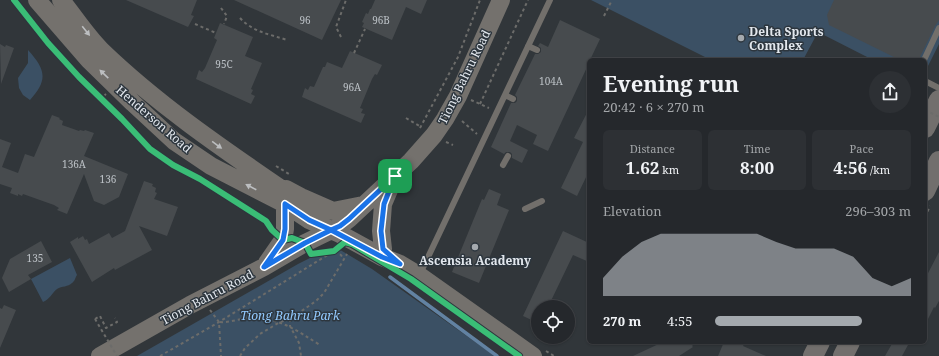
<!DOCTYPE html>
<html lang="en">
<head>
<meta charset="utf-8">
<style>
	body { margin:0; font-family:"Noto Serif",serif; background:#2d3034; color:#f1f3f6; height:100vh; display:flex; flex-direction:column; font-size:15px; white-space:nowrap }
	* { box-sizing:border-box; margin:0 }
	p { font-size:13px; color:#a3a6a9 }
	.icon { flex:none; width:22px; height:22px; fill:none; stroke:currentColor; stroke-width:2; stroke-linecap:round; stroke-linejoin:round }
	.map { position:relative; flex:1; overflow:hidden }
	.drawer { position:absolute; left:587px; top:58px; width:340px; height:286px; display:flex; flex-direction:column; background:#25282c; border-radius:6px; box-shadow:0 1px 3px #0004,0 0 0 1px #424448 }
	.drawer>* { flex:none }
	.buttons { position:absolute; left:531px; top:300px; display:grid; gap:8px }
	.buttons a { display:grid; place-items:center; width:44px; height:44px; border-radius:50%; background:#25282c; box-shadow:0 1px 3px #0004,0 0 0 1px #424448; font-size:20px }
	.pin { position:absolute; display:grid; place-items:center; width:34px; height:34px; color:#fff; margin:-17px; border-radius:8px; box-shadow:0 2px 6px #0006 }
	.round { display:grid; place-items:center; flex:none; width:42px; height:42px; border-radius:21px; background:#2d3034 }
	.headline { display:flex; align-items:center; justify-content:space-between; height:68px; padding:0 16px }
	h1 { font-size:22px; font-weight:700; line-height:30px }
	.stats { display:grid; grid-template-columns:repeat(3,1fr); gap:6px; height:68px; padding:4px 16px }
	.stats div { display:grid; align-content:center; border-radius:6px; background:#2d3034; text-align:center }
	.stats b { font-size:17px; font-weight:700 }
	.stats small { font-size:11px; font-weight:400 }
	.stats p { font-size:11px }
	.chart { height:112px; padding:8px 16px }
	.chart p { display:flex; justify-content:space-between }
	.chart svg { width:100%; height:72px; margin-top:4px; fill:#a4a9ae; opacity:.7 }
	ul { padding:0 16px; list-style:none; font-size:13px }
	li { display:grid; grid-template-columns:64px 48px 1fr; align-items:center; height:30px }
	li i { height:10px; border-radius:5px; background:#a4a9ae }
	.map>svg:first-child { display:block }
	.green { fill:#3b5064 }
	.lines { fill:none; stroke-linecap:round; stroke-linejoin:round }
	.stream { stroke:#6282a2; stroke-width:3.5 }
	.building { fill:#474b4e }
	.path { stroke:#6c6c6a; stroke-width:2; stroke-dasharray:3 3; stroke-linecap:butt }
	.service { stroke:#726f6b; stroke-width:6 }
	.secondary { stroke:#74716d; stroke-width:18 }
	.primary { stroke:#726f6d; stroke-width:20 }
	.path-bridge { stroke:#6c6c6a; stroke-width:2; stroke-dasharray:3 3; stroke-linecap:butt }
	.cycleway-casing { stroke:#2d363e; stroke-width:8 }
	.cycleway { stroke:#3abd76; stroke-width:6 }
	.oneway { fill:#bcbec0 }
	.route-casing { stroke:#fff; stroke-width:8 }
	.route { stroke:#1a73e8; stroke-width:5 }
	.poi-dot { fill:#a4a9ae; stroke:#2d363e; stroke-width:1.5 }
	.labels { text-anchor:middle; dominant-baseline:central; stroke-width:3; stroke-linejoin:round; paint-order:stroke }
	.number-label { font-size:10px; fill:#bbc0c5 }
	.poi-label { font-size:12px; font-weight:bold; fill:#e2e7ed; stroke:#2d363e; text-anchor:start }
	.street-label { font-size:12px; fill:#e2e7ed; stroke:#2d363e }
	.park-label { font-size:12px; font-style:italic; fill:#92c9fe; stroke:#2d363e }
</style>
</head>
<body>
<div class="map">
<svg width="939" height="356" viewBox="0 0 939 356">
	<rect width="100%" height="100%" fill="#31363a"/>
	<path class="green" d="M 591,0 L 939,0 L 939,44 L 925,72 L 925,60 L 873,60 L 818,32 L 803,60 L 711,60 Z
		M 28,50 C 46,70 48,80 30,100 L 23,95 L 19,88 L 18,78 L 28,63 Z
		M 337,248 L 372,269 L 495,356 L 137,356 L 298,264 L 322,252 Z
		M 70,258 L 77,275 C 75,278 75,281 72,283 C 68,287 62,286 57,289 C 52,293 50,299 43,302 L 31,279 Z"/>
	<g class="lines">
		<path class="stream" d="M 390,277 L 497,356"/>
	</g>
	<path class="building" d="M 126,0 L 197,0 L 191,15 L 194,16 L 188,27 Z
		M 234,0 L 341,0 L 322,40 Z
		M 375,0 L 427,0 L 421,14 L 406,7 L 392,40 L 362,27 L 364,23 L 362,22 L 366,13 L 368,14 L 370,9 L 371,9 Z
		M 834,0 L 939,0 L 939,20 L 935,26 L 920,57 L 911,60 L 900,60 L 829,25 L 827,15 Z
		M 560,20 L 600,39 L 590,60 L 589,60 L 589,63 L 548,151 L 533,144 L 537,135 L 517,125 L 510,141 L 528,150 L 522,163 L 512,158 L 512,154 L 510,152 L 506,152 L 504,154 L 491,147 L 511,103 L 515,103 L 517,101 L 517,97 L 515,95 L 535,54 L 538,54 L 541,52 L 541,48 L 538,46 L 540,43 L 548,47 Z
		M 220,23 L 253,37 L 245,56 L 262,63 L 251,89 L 253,90 L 251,94 L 255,96 L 251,104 L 196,79 L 199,70 L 202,72 L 205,68 L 217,40 L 214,38 Z
		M 0,44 L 5,47 L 6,45 L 14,48 L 1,84 Z
		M 350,51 L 382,65 L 377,75 L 375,74 L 372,79 L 360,108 L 363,109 L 361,113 L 365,114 L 361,123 L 302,97 L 305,88 L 308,90 L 310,86 L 314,87 L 323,67 L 325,67 L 327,62 L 342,68 Z
		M 589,109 L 589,171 L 577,196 L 561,188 L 583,142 L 574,138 Z
		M 52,115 L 60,118 L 59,119 L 63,121 L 62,125 L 79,131 L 80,130 L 84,131 L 85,130 L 94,133 L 84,156 L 128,174 L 119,197 L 104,205 L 94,201 L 84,174 L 67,214 L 57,210 L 59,208 L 54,205 L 23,194 L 22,196 L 18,194 L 18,196 L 10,193 L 12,188 L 0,184 L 0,139 L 11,143 L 2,167 L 18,173 L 25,154 L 34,157 Z
		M 144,181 L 153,184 L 152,186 L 156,188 L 155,192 L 157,193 L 154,199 L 178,207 L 167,236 L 139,226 L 152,250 L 115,270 L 114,268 L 92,282 L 70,242 L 78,237 L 78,239 L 83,236 L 85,240 L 87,239 L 89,244 L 109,233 L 112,238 L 125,231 Z
		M 489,189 L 501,194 L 497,205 L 509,210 L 479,283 L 452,272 L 482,199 L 484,200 Z
		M 563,231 L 589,243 L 589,262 L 573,255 L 548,307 L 538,307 L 538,323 L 523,316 Z
		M 41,241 L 52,262 L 28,275 L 31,279 L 9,292 L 2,278 L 10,259 Z
		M 939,252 L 939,301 L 935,308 L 934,307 L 925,325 L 925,279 Z
		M 4,305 L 16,310 L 0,348 L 0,308 L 2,309 Z
		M 663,342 L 696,342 L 692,346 L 693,347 L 679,356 L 633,356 Z
		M 724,342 L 745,342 L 743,346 L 766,356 L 718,356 Z
		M 893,342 L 903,342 L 908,345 L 902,356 L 885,356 Z"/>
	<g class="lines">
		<path class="path" d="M 221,8 L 227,16 L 224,24
			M 604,16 L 612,0
			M 240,18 C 253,32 269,34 287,40
			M 195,24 L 216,33
			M 341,37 L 336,27 L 346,0
			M 354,53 L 365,29
			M 100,99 L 106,94
			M 471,100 L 489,108
			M 480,104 L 528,0
			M 406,118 L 421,127
			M 462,121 L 477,134
			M 420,128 L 458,57 L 480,0
			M 446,142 L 453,145
			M 276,166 L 289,174
			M 925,217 L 930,206
			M 210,310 L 219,322 L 221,356
			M 95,319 L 100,316 L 106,328 L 117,322 L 115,318
			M 290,319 L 290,326 L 299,343 L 301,356
			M 220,322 C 230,323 240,318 251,318 C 280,318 296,330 320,345
			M 546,351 L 554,356
			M 160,356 L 219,322 L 334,251 L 341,255 L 344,260
			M 240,356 L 245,348 L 260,334 L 280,322 L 290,319 L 316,301 L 324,293 L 347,254"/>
		<path class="service" d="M 528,46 L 537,50
			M 924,60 L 939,28
			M 925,81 L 939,88
			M 505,95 L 513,99
			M 503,165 L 508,156
			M 525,209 L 542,201
			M 420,274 L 550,0"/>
		<path class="secondary" d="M 37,0 L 89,60 L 133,103 L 174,141 L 211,166 L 285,204 L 309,220 L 340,234 L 382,257 L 400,264 L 420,276 L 533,356
			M 61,0 C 74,16 86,35 101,50 C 160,107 229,153 296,199
			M 286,189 L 301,197 L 333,211 L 363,205
			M 383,249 L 381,231 L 383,204 L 392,183
			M 267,263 L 283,240 L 285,229 L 285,204
			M 100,356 L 190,305 L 264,267 L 305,243 L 340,226 L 349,219 L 411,161 L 434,135 L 445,119 L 458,96 L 501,0"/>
		<path class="primary" d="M 925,128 L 939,100
			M 925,191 L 939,161
			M 813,356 L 820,342
			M 843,356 L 850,342"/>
		<path class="path-bridge" d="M 925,110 L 939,117
			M 95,319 L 117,356"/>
		<defs>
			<path id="cycleway" d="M 14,0 L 48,43 L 79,77 L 122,119 L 150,149 L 173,165 L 200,179 L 266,221 L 272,230 L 283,240 L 292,238 L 305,243 L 311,254 L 334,251 L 345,242 L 352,244 L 411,279 L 519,356"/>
		</defs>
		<use href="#cycleway" class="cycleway-casing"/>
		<use href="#cycleway" class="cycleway"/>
	</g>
	<defs><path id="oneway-solid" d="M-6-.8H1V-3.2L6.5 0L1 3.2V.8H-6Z"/></defs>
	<g class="oneway">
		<use href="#oneway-solid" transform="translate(86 31) rotate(51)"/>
		<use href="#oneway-solid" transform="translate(104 74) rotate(-136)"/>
		<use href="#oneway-solid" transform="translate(217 145) rotate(36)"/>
		<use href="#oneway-solid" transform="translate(251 187) rotate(-153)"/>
	</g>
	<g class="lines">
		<defs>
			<path id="route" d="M 395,176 L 349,219 L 340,226 L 331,230 L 309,220 L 285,204 L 285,229 L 283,240 L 264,267 L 305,243 L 331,230 L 382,257 L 400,264 L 383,249 L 381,231 L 384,204 L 395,176"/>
		</defs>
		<use href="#route" class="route-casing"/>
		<use href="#route" class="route"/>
	</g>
	<g class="poi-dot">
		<circle cx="741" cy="38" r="4"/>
		<circle cx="475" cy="247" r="4"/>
	</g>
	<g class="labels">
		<g class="number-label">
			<text x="305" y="20">96</text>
			<text x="381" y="20">96B</text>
			<text x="224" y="64">95C</text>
			<text x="551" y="81">104A</text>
			<text x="352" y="87">96A</text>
			<text x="74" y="164">136A</text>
			<text x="108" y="179">136</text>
			<text x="35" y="258">135</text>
		</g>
		<g class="poi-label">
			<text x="749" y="31">Delta Sports<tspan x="749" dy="14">Complex</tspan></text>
			<text x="475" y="260" text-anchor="middle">Ascensia Academy</text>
		</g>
		<g class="street-label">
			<text transform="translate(464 77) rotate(-64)">Tiong Bahru Road</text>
			<text transform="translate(154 119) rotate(41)">Henderson Road</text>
			<text transform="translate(207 297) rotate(-28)">Tiong Bahru Road</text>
		</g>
		<g class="park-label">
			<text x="290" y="315">Tiong Bahru Park</text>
		</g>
	</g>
</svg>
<div class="buttons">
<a><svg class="icon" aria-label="locate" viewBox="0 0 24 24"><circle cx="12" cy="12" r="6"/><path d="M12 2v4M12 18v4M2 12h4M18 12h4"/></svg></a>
</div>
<div class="pin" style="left:395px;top:176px;background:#1e9e55"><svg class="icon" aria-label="arrive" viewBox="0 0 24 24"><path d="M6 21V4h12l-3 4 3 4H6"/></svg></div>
<section class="drawer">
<div class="headline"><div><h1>Evening run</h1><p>20:42 · 6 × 270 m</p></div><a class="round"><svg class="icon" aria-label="share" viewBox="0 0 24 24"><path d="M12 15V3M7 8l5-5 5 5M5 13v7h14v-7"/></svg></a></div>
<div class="stats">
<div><p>Distance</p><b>1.62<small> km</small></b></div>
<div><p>Time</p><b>8:00</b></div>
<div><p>Pace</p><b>4:56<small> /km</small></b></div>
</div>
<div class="chart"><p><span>Elevation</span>296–303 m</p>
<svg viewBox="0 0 160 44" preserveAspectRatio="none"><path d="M0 44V33L10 20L20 11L30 6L40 6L50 6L60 6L70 6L80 6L90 11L100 15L110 15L120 15L130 20L140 33L150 38L160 33V44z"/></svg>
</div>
<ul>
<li><b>270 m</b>4:55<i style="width:75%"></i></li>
</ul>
</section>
</div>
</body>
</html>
